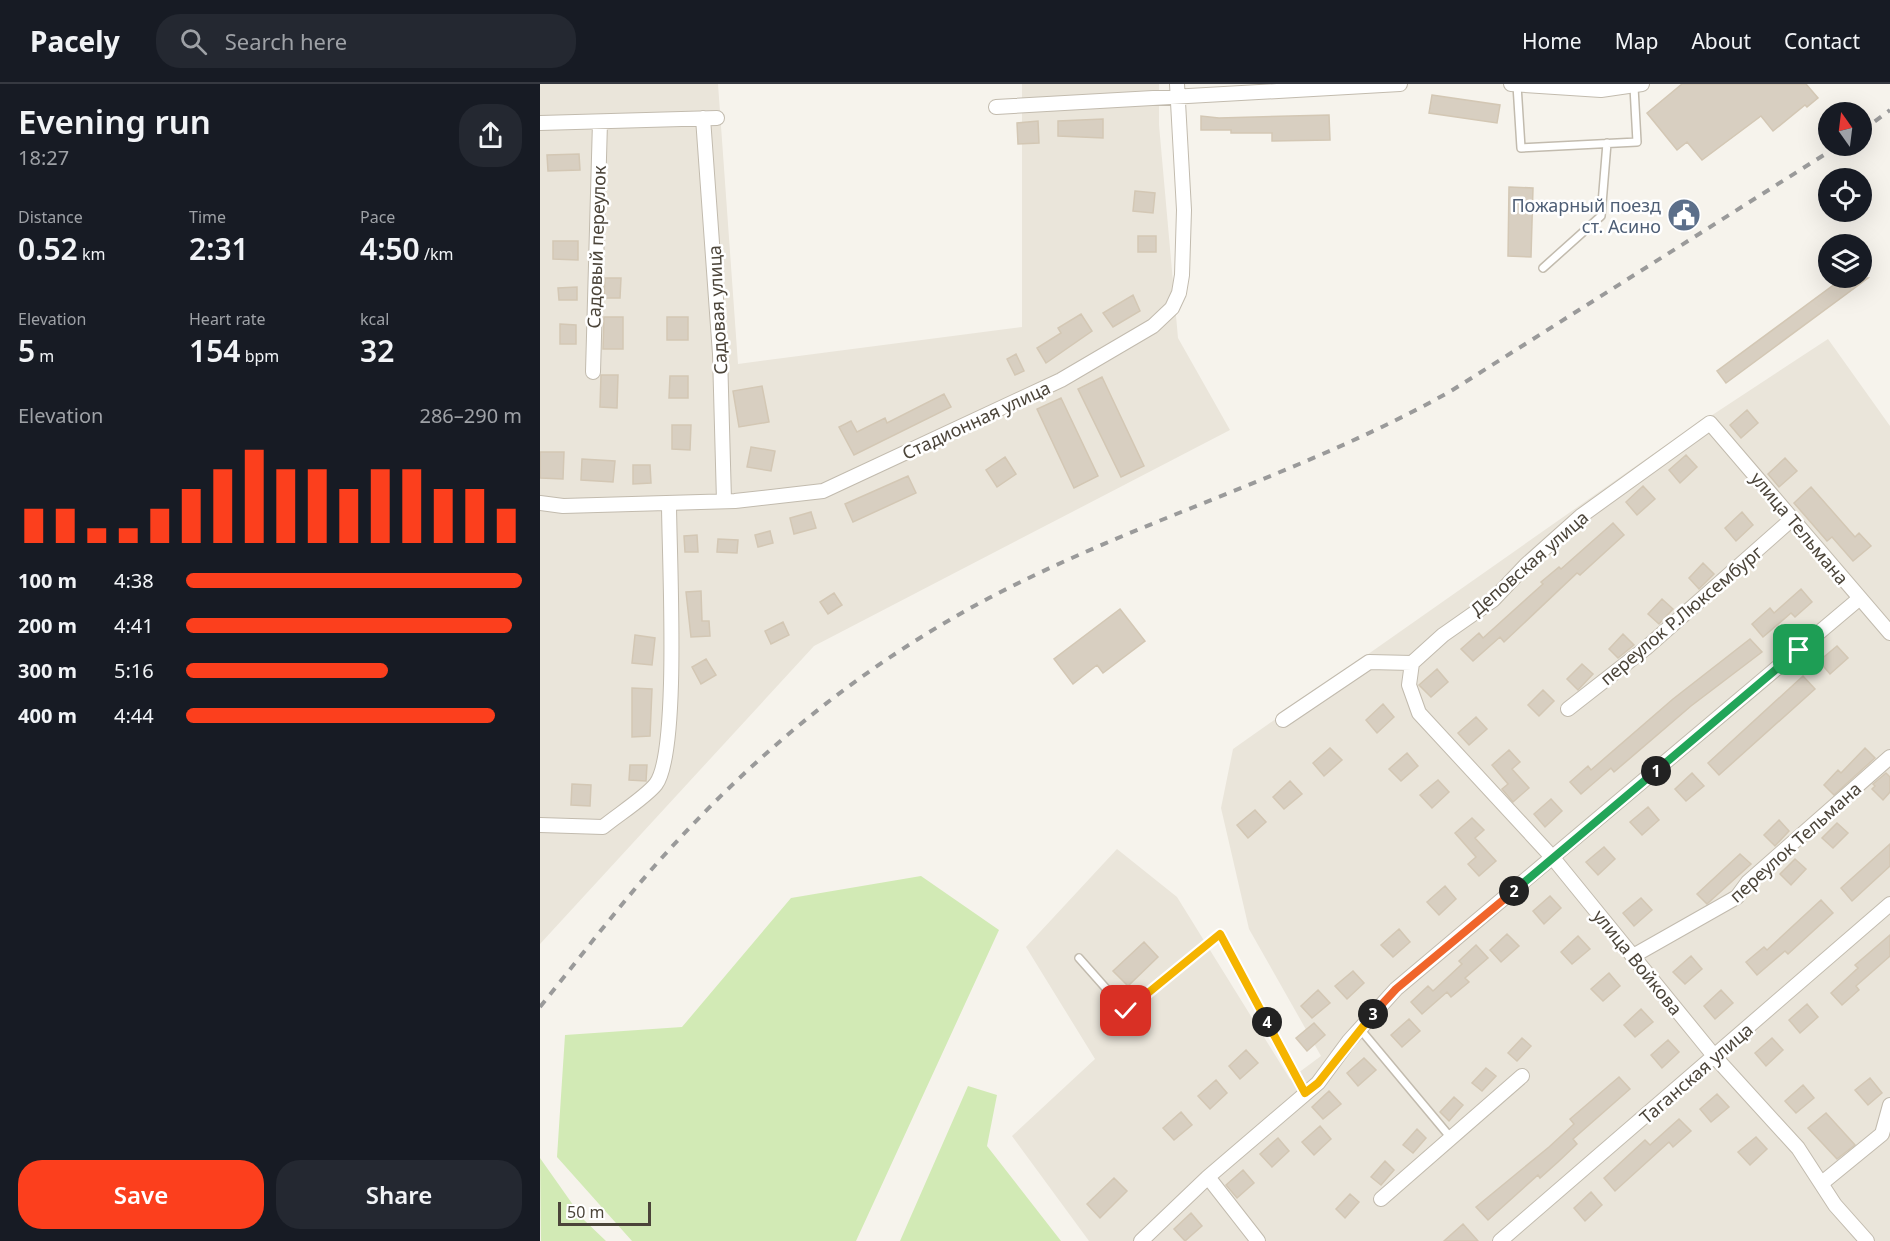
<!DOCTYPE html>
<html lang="en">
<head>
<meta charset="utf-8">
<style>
	body { margin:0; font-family:"Noto Sans",sans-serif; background:#242831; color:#f1f3f6; height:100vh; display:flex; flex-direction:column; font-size:22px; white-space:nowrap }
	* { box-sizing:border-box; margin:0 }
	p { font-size:20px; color:#9ea1a6 }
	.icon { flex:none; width:33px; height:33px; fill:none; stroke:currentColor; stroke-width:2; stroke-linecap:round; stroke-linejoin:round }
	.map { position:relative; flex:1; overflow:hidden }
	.side { display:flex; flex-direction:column; background:#171b24; width:540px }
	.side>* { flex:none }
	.needle { width:39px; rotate:346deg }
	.controls { position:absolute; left:1278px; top:18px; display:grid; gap:12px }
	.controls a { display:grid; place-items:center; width:54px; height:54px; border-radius:50%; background:#171b24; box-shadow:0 6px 24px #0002; font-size:30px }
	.scale { position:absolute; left:18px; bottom:15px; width:93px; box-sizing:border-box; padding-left:6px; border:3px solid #4b4439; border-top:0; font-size:16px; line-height:21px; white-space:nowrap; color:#4b4439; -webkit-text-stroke:4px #fff; paint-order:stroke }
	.pin { position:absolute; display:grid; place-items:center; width:51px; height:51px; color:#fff; margin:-26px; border-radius:12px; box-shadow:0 3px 9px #0006 }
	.km { position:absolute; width:30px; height:30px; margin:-15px; border-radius:50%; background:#222; color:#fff; font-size:16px; line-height:30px; text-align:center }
	.round { display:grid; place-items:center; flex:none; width:63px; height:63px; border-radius:24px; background:#242831 }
	.summary { display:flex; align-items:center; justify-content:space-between; height:102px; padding:0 18px }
	h1 { font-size:33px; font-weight:600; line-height:45px }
	.stats { display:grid; grid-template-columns:repeat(3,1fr); gap:9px; height:102px; padding:6px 18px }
	.stats div { display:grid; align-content:center }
	.stats b { font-size:30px; font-weight:600 }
	.stats small { font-size:16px; font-weight:400 }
	.stats p { font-size:16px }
	.chart { height:168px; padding:12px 18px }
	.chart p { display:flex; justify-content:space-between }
	.chart svg { width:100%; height:108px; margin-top:6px; stroke:#fc3f1d; stroke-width:6 }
	.primary-button { display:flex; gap:12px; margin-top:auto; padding:12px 18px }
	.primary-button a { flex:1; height:69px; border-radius:24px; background:#fc3f1d; color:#fff; font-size:24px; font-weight:600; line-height:69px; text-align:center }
	.primary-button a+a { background:#242831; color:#f1f3f6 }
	ul { padding:0 18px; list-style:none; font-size:20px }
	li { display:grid; grid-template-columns:96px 72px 1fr; align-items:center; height:45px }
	li i { height:15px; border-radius:8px; background:#fc3f1d }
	header { display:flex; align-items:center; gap:36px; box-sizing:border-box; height:84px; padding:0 30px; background:#171b24; border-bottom:2px solid #363941 }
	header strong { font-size:28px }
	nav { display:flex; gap:33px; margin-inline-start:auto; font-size:21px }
	.search { width:420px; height:54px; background:#242831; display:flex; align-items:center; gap:15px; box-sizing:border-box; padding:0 21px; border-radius:24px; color:#9ea1a6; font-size:22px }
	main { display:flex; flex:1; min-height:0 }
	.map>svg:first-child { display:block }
	.residential { fill:#eae5da }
	.green { fill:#d2eab5 }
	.building { fill:#d8cfc1; stroke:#d3c7b4; stroke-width:1.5 }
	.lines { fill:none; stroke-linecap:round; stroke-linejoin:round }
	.lane-casing { stroke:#c2bbae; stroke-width:10 }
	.street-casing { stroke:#c2bbae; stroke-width:16 }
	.lane { stroke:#fff; stroke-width:7 }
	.street { stroke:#fff; stroke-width:14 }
	.rail { stroke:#9a9a9a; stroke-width:4; stroke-dasharray:8 8; stroke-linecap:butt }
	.split-1-casing { stroke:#fff; stroke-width:12 }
	.split-2-casing { stroke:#fff; stroke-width:12 }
	.split-3-casing { stroke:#fff; stroke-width:12 }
	.split-4-casing { stroke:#fff; stroke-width:12 }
	.split-5-casing { stroke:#fff; stroke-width:12 }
	.split-1 { stroke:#22a559; stroke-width:8 }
	.split-2 { stroke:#22a559; stroke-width:8 }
	.split-3 { stroke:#f0652b; stroke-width:8 }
	.split-4 { stroke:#f5b400; stroke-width:8 }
	.split-5 { stroke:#f5b400; stroke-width:8 }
	.labels { text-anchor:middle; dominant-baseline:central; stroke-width:5; stroke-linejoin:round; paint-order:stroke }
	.service-label { font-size:18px; fill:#4e5e75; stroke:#fff; text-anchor:end }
	.street-label { font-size:18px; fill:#4b4439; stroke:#fff }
</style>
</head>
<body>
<header>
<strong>Pacely</strong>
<div class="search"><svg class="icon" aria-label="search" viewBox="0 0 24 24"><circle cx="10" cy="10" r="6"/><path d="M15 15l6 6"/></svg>Search here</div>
<nav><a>Home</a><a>Map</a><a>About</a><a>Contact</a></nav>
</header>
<main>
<section class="side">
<div class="summary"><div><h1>Evening run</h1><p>18:27</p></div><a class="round"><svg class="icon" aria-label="share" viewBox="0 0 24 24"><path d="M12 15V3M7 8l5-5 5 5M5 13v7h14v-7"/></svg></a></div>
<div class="stats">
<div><p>Distance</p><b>0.52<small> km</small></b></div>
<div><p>Time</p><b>2:31</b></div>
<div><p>Pace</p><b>4:50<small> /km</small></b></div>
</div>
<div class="stats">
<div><p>Elevation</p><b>5<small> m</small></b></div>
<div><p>Heart rate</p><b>154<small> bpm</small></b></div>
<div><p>kcal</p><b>32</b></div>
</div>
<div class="chart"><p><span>Elevation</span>286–290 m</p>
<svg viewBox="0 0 160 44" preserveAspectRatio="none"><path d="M5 44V30M15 44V30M25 44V38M35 44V38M45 44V30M55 44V22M65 44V14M75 44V6M85 44V14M95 44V14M105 44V22M115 44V14M125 44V14M135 44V22M145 44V22M155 44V30"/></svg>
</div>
<ul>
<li><b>100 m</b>4:38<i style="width:100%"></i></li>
<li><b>200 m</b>4:41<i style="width:97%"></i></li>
<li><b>300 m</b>5:16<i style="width:60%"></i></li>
<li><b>400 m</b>4:44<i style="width:92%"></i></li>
</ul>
<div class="primary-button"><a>Save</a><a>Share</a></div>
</section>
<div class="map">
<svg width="1350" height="1157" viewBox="0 0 1350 1157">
	<rect width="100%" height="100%" fill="#f6f3ec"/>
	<path class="residential" d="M 0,0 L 178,0 L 198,280 L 482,243 L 482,0 L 619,0 L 619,41 L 638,254 L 690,346 L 274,562 L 0,860 Z
		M 1288,255 L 1350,342 L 1350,1157 L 549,1157 L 472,1052 L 555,975 L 486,863 L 577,765 L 637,813 L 750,995 L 781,972 L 709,845 L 681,724 L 693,665 L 1113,370 Z"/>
	<path class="green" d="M 381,792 L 459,846 L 316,1157 L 92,1157 L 17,1073 L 25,951 L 142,943 L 251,814 Z
		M 428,1002 L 457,1011 L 447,1062 L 521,1157 L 360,1157 Z
		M 0,1074 L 43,1135 L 66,1157 L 1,1157 Z"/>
	<path class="building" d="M 1142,0 L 1266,0 L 1278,14 L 1267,23 L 1265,21 L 1233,47 L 1221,32 L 1162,76 L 1147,58 L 1137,66 L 1107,29 Z
		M 892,11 L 960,21 L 957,39 L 889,29 Z
		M 789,31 L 790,56 L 732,57 L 732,49 L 691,49 L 691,46 L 661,46 L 661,32 L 679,34 Z
		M 563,35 L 563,54 L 518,52 L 518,37 Z
		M 498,37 L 499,59 L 478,60 L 477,39 Z
		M 39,70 L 40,86 L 8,87 L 7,71 Z
		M 969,103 L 993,104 L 991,173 L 968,172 Z
		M 595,107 L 615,109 L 613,129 L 593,127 Z
		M 598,152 L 616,152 L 616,168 L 598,168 Z
		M 13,157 L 38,157 L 38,176 L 13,175 Z
		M 65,194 L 81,194 L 80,214 L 64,214 Z
		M 1303,194 L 1328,194 L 1186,299 L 1177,287 Z
		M 37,203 L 37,216 L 19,216 L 18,204 Z
		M 593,211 L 600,227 L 573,243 L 563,229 Z
		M 541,230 L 552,247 L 506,279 L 497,264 L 521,249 L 518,244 Z
		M 64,233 L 83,233 L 83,265 L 63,265 Z
		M 127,233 L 148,233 L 148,256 L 127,256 Z
		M 20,240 L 36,241 L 36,260 L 20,260 Z
		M 476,270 L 484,287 L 475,291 L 467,275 Z
		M 61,291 L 78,291 L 77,324 L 60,323 Z
		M 130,292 L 148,292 L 148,314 L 129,314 Z
		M 562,293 L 604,382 L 581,393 L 538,305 Z
		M 222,302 L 229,338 L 199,343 L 193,307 Z
		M 404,310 L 411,323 L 314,371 L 299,343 L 311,337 L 317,348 L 345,334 L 347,339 Z
		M 521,314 L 558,392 L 534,404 L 497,325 Z
		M 1207,326 L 1218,339 L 1201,354 L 1190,341 Z
		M 132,341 L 151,341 L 150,366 L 132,365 Z
		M 211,363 L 235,367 L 231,387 L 207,383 Z
		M 0,368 L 24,368 L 23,395 L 0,394 Z
		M 1146,371 L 1157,383 L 1140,399 L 1129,386 Z
		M 465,373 L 476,390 L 457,403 L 446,386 Z
		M 1245,374 L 1257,387 L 1239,403 L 1228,390 Z
		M 42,375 L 75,377 L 73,398 L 41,396 Z
		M 93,381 L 110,381 L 111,399 L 93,400 Z
		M 368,392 L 376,409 L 313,438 L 305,420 Z
		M 1103,402 L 1115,415 L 1097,431 L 1086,418 Z
		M 1271,403 L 1315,453 L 1319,449 L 1331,462 L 1313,477 L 1292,453 L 1287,457 L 1254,419 Z
		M 271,428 L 276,444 L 254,450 L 250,434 Z
		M 1202,428 L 1213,441 L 1196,457 L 1185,444 Z
		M 1073,439 L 1084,451 L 1040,491 L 1037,489 L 964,558 L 960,553 L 933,577 L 921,565 L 939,549 L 943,554 L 1003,500 L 1001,498 L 1019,483 L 1021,485 Z
		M 230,447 L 233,459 L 218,463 L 215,451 Z
		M 157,451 L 158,468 L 145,468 L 144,452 Z
		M 178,455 L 198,456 L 197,469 L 177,468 Z
		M 1163,479 L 1174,490 L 1159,505 L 1149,494 Z
		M 1261,505 L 1272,518 L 1255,533 L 1251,529 L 1223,553 L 1212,540 L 1230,524 L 1234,529 Z
		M 161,507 L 162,537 L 169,537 L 170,552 L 151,553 L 146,508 Z
		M 294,509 L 302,521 L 288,530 L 280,518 Z
		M 1122,515 L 1133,525 L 1119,540 L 1108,530 Z
		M 580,525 L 605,557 L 563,589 L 557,581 L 533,600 L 514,575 Z
		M 243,538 L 249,551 L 231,560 L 225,547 Z
		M 1083,550 L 1094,561 L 1078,574 L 1069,565 Z
		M 95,551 L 115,554 L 112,581 L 92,579 Z
		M 1210,555 L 1222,568 L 1151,622 L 1074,688 L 1071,684 L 1041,710 L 1030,698 L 1048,682 L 1051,686 L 1133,615 Z
		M 1297,562 L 1308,574 L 1290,590 L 1279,577 Z
		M 166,575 L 176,591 L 161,600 L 152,583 Z
		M 1042,580 L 1053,590 L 1038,606 L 1027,595 Z
		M 897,585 L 908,598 L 891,613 L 879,601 Z
		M 1263,592 L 1275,605 L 1179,691 L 1168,679 Z
		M 92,604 L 112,605 L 110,652 L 92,653 Z
		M 1003,606 L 1014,617 L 999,632 L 988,621 Z
		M 843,620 L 854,633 L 837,649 L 826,636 Z
		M 936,633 L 947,645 L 929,661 L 918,649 Z
		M 790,664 L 802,676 L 784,692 L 773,679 Z
		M 1325,664 L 1335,674 L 1294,711 L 1284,701 L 1298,686 L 1301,689 Z
		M 969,666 L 980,678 L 972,685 L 989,704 L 973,718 L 962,705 L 968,700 L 952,681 Z
		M 867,669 L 878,682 L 861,697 L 849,685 Z
		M 90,681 L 107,681 L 106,697 L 89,696 Z
		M 1152,689 L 1164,702 L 1146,717 L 1135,705 Z
		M 1346,689 L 1350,693 L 1350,708 L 1343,716 L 1332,705 L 1335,702 L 1333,700 Z
		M 898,696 L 909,708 L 892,724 L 880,711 Z
		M 750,697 L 762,710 L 744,725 L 733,713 Z
		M 32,700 L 51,701 L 50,722 L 31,721 Z
		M 1011,715 L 1022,727 L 1005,743 L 994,730 Z
		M 1108,723 L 1119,736 L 1102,751 L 1090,738 Z
		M 715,726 L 726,738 L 708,754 L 697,741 Z
		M 932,734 L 944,746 L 935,754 L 956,777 L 939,792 L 928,780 L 936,773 L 915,749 Z
		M 1239,736 L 1249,747 L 1235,762 L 1224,751 Z
		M 1297,739 L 1308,749 L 1293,764 L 1282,754 Z
		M 1350,760 L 1350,782 L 1312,817 L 1301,804 Z
		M 1064,763 L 1075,775 L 1058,791 L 1046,778 Z
		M 1200,770 L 1211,780 L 1167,820 L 1157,810 Z
		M 1255,775 L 1266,785 L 1251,801 L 1240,790 Z
		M 905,802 L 916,815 L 899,831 L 887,818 Z
		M 1010,812 L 1021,824 L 1004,840 L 993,827 Z
		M 1101,814 L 1112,826 L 1094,842 L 1083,829 Z
		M 1281,816 L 1293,829 L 1248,870 L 1245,867 L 1217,891 L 1206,878 L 1224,863 L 1227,866 Z
		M 859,845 L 870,858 L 853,873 L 841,861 Z
		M 967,850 L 979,862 L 961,878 L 950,866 Z
		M 1350,851 L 1350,872 L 1316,902 L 1319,906 L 1302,921 L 1291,909 L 1318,884 L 1315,881 Z
		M 1038,852 L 1050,865 L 1032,880 L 1021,868 Z
		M 604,858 L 618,873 L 588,902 L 573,887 Z
		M 936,861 L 948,874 L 925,894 L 929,898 L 911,913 L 907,908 L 882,930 L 871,918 L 888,902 L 893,907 L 922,880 L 919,877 Z
		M 1151,872 L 1162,885 L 1145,900 L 1133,888 Z
		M 813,887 L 824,899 L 807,915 L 795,902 Z
		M 1069,889 L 1080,902 L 1063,917 L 1051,905 Z
		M 778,906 L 790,919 L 772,934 L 761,922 Z
		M 1181,906 L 1193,919 L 1175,935 L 1164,922 Z
		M 1267,920 L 1278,933 L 1260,949 L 1249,936 Z
		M 1101,925 L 1113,938 L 1095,953 L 1084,941 Z
		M 869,935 L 880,947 L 862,963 L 851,951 Z
		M 774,939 L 785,951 L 767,967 L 756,954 Z
		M 982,954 L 991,962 L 977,977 L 968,969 Z
		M 1232,954 L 1243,966 L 1226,982 L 1215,969 Z
		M 1128,956 L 1139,968 L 1122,984 L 1111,971 Z
		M 706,966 L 718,979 L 700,995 L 689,982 Z
		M 824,974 L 836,986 L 818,1002 L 807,989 Z
		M 946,984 L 956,992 L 942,1007 L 932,999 Z
		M 1079,993 L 1090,1005 L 1033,1055 L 1037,1060 L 1018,1078 L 1000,1094 L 998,1091 L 948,1136 L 936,1123 L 1009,1063 L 1034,1040 L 1030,1035 Z
		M 1330,994 L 1342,1009 L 1328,1021 L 1315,1006 Z
		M 676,996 L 687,1009 L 670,1025 L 658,1012 Z
		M 1263,1001 L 1274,1014 L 1256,1029 L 1245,1017 Z
		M 789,1007 L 801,1020 L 783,1035 L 772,1023 Z
		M 1177,1010 L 1189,1023 L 1171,1038 L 1160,1025 Z
		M 914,1013 L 923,1021 L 909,1037 L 900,1028 Z
		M 641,1028 L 652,1041 L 634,1056 L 623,1044 Z
		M 1286,1029 L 1315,1061 L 1297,1075 L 1268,1044 Z
		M 1139,1035 L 1151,1047 L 1133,1063 L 1129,1058 L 1075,1107 L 1064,1094 L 1105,1056 L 1110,1061 Z
		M 780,1042 L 791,1055 L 774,1071 L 762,1058 Z
		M 877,1045 L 886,1054 L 873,1069 L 863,1061 Z
		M 1216,1053 L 1227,1065 L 1210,1081 L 1198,1068 Z
		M 738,1054 L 749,1067 L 732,1083 L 720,1070 Z
		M 845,1077 L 854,1086 L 841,1101 L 831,1093 Z
		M 703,1086 L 714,1099 L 697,1114 L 686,1101 Z
		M 574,1094 L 587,1107 L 560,1134 L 547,1120 Z
		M 1051,1108 L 1062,1121 L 1045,1137 L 1034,1124 Z
		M 810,1110 L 819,1118 L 805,1134 L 796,1125 Z
		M 651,1129 L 662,1142 L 645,1157 L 634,1145 Z
		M 923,1140 L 938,1157 L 904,1157 Z"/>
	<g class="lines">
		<defs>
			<path id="lane" d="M 977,1 L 981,64 L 1097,58 L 1094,3
				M 1003,184 L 1061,132 L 1067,59
				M 539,874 L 586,927 L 680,850 L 765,1009
				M 820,945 L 911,1054"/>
			<path id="street" d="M 971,0 L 1061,6 L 1102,0
				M 456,23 L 860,0
				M 163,34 L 180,270 L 184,417
				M 0,39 L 177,34
				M 53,288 L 60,38
				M 0,419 L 23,422 L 195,417 L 283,407 L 521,296 L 613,242 L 632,224 L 639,209 L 642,191 L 644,126 L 637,0
				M 872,579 L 869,601 L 879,629 L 1013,774 L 1175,973 L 1258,1064 L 1295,1121 L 1327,1157
				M 1028,625 L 1106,564 L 1252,435
				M 743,636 L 829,578 L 872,579 L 903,551 L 953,516 L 986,481 L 1041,432 L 1170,339 L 1350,549
				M 0,741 L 63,743 C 76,732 106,713 116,700 C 140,667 129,469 129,419
				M 1093,872 L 1197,813 L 1208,798 L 1350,673
				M 668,1093 L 718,1157
				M 1282,1099 L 1342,1050 L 1350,1021
				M 841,1115 L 982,992
				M 601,1157 L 668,1093 L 778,999 L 809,957 L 856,905 L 1320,514
				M 960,1157 L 1350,820"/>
		</defs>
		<use href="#lane" class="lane-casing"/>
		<use href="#street" class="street-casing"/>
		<use href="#lane" class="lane"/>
		<use href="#street" class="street"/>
		<path class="rail" d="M 1322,47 L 1350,26
			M 0,923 C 46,866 90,807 140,754 C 230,657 332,576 449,514 C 599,435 764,390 911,307 L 1298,62"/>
	</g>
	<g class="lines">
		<defs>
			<path id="split-1" d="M 1116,687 L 1259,566"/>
			<path id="split-2" d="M 974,807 L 1116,687"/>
			<path id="split-3" d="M 833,930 L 856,905 L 974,807"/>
			<path id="split-4" d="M 727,938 L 765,1009 L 778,999 L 833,930"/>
			<path id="split-5" d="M 586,927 L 680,850 L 727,938"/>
		</defs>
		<use href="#split-1" class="split-1-casing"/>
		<use href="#split-2" class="split-2-casing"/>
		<use href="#split-3" class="split-3-casing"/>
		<use href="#split-4" class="split-4-casing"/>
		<use href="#split-5" class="split-5-casing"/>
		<use href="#split-1" class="split-1"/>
		<use href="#split-2" class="split-2"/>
		<use href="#split-3" class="split-3"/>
		<use href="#split-4" class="split-4"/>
		<use href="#split-5" class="split-5"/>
	</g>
	<defs>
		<symbol id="civic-disc" viewBox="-11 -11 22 22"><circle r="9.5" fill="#5c6f8a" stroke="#fff"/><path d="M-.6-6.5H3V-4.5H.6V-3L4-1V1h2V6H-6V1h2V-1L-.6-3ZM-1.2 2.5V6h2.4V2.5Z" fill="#fff"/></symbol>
	</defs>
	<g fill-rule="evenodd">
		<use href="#civic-disc" x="1125" y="112" width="38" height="38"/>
	</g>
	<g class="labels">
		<g class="service-label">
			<text x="1121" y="121">Пожарный поезд<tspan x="1121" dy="21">ст. Асино</tspan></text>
		</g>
		<g class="street-label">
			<text transform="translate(56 163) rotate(-88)">Садовый переулок</text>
			<text transform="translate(177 226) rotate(-93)">Садовая улица</text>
			<text transform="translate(436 336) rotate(-25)">Стадионная улица</text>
			<text transform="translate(1260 444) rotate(50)">улица Тельмана</text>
			<text transform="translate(989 479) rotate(-41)">Деповская улица</text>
			<text transform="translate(1141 531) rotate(-40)">переулок Р.Люксембург</text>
			<text transform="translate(1255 758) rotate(-42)">переулок Тельмана</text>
			<text transform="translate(1098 878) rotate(51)">улица Войкова</text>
			<text transform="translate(1156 989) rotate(-41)">Таганская улица</text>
		</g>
	</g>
</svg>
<div class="controls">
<a><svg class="needle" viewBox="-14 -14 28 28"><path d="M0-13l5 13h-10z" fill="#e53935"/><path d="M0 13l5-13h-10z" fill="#9ea1a6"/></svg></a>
<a><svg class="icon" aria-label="locate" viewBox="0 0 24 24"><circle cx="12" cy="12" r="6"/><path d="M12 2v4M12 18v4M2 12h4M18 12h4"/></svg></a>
<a><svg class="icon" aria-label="layers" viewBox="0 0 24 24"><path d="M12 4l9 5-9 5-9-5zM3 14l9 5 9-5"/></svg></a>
</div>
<div class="scale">50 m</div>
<div class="pin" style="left:1259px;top:566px;background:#1e9e55"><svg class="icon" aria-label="arrive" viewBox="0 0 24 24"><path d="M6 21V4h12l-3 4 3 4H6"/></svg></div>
<div class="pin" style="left:586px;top:927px;background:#d93025"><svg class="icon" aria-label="check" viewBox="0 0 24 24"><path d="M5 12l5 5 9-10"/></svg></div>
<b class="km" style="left:1116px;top:687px">1</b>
<b class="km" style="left:974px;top:807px">2</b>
<b class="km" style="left:833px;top:930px">3</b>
<b class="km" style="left:727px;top:938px">4</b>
</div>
</main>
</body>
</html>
